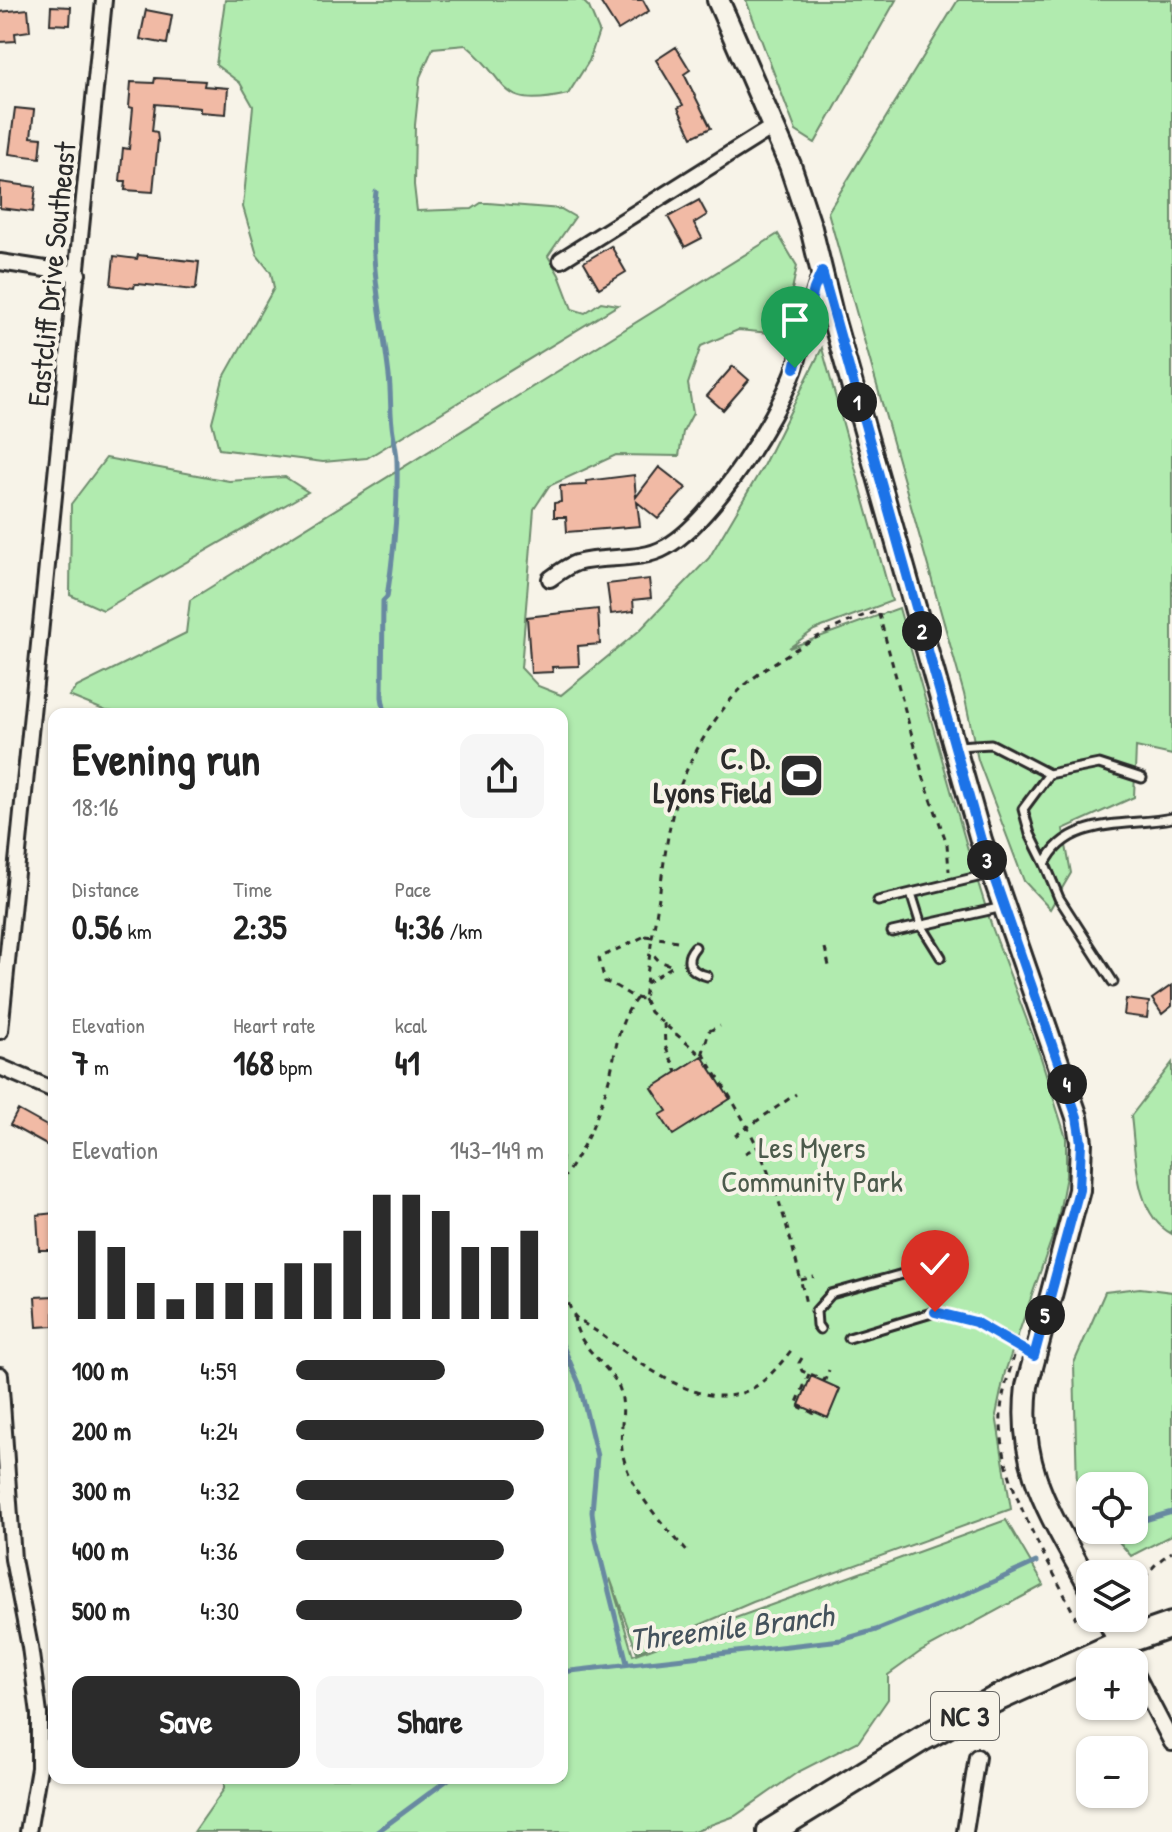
<!DOCTYPE html>
<html lang="en">
<head>
<meta charset="utf-8">
<style>
	body { margin:0; font-family:"Patrick Hand",sans-serif; background:#f6f6f6; color:#222; height:100vh; display:flex; flex-direction:column; font-size:30px; white-space:nowrap }
	* { box-sizing:border-box; margin:0 }
	p { font-size:26px; color:#767676 }
	.icon { flex:none; width:44px; height:44px; fill:none; stroke:currentColor; stroke-width:2; stroke-linecap:round; stroke-linejoin:round }
	.map { position:relative; flex:1; overflow:hidden }
	.drawer { position:absolute; left:48px; top:708px; width:520px; height:1076px; display:flex; flex-direction:column; background:#fff; border-radius:16px; box-shadow:0 2px 6px #0004 }
	.drawer>* { flex:none }
	.fabs { position:absolute; left:1076px; top:1472px; display:grid; gap:16px }
	.fabs a { display:grid; place-items:center; width:72px; height:72px; border-radius:16px; background:#fff; box-shadow:0 2px 6px #0004; font-size:40px }
	.pin { position:absolute; display:grid; place-items:center; width:68px; height:68px; color:#fff; margin:-82px -34px; border-radius:50% 50% 50% 0; rotate:-45deg; box-shadow:0 0 8px #0007 }
	.pin .icon { rotate:45deg }
	.km { position:absolute; width:40px; height:40px; margin:-20px; border-radius:50%; background:#222; color:#fff; font-size:22px; line-height:40px; text-align:center }
	.round { display:grid; place-items:center; flex:none; width:84px; height:84px; border-radius:16px; background:#f6f6f6 }
	.head { display:flex; align-items:center; justify-content:space-between; height:136px; padding:0 24px }
	h1 { font-size:44px; font-weight:700; line-height:60px }
	.metrics { display:grid; grid-template-columns:repeat(3,1fr); gap:12px; height:136px; padding:8px 24px }
	.metrics div { display:grid; align-content:center }
	.metrics b { font-size:34px; font-weight:700 }
	.metrics small { font-size:22px; font-weight:400 }
	.metrics p { font-size:22px }
	.chart { height:224px; padding:16px 24px }
	.chart p { display:flex; justify-content:space-between }
	.chart svg { width:100%; height:144px; margin-top:8px; stroke:#2b2b2b; stroke-width:6 }
	.cta { display:flex; gap:16px; margin-top:auto; padding:16px 24px }
	.cta a { flex:1; height:92px; border-radius:16px; background:#2b2b2b; color:#fff; font-size:32px; font-weight:700; line-height:92px; text-align:center }
	.cta a+a { background:#f6f6f6; color:#222 }
	ul { padding:0 24px; list-style:none; font-size:26px }
	li { display:grid; grid-template-columns:128px 96px 1fr; align-items:center; height:60px }
	li i { height:20px; border-radius:10px; background:#2b2b2b }
	.map>svg:first-child { display:block }
	.green { fill:#b1ebaf; stroke:#6e8b6d; stroke-width:2 }
	.lines { fill:none; stroke-linecap:round; stroke-linejoin:round }
	.stream { stroke:#6889a1; stroke-width:5 }
	.building { fill:#f1baa5; stroke:#2b2b2b; stroke-width:2 }
	.lane-casing { stroke:#2b2b2b; stroke-width:13 }
	.street-casing { stroke:#2b2b2b; stroke-width:20 }
	.secondary-casing { stroke:#2b2b2b; stroke-width:26 }
	.primary-casing { stroke:#2b2b2b; stroke-width:30 }
	.path { stroke:#2b2b2b; stroke-width:3; stroke-dasharray:6 6; stroke-linecap:butt }
	.lane { stroke:#f7f3e8; stroke-width:7 }
	.street { stroke:#f7f3e8; stroke-width:14 }
	.secondary { stroke:#f7f3e8; stroke-width:20 }
	.primary { stroke:#f7f3e8; stroke-width:24 }
	.route-casing { stroke:#fff; stroke-width:16 }
	.route { stroke:#1a73e8; stroke-width:10 }
	.labels { text-anchor:middle; dominant-baseline:central; stroke-width:8; stroke-linejoin:round; paint-order:stroke }
	.shield { fill:#f7f3e8; stroke:#686764; stroke-width:2 }
	.shield-label { font-size:28px; font-weight:bold; fill:#2b2b2b }
	.street-label { font-size:30px; fill:#2b2b2b; stroke:#f7f3e8 }
	.poi-label { font-size:30px; font-weight:bold; fill:#2b2b2b; stroke:#f7f3e8; text-anchor:end }
	.park-label { font-size:30px; fill:#4c5b4c; stroke:#f7f3e8 }
	.water-label { font-size:32px; font-style:italic; fill:#44525c; stroke:#f7f3e8 }
</style>
</head>
<body>
<div class="map">
<svg width="1172" height="1832" viewBox="0 0 1172 1832">
	<rect width="100%" height="100%" fill="#f7f3e8"/>
	<filter id="ink" filterUnits="userSpaceOnUse"><feTurbulence type="fractalNoise" baseFrequency=".0125" numOctaves="2"/><feDisplacementMap in="SourceGraphic" scale="16" xChannelSelector="R" yChannelSelector="G"/><feConvolveMatrix kernelMatrix="1 2 1 2 8 2 1 2 1" color-interpolation-filters="sRGB"/></filter>
	<g filter="url(#ink)">
		<path class="green" d="M 225,0 L 582,0 L 589,7 L 599,31 L 589,61 L 568,94 C 496,111 511,82 466,45 L 433,48 L 420,77 L 415,125 L 414,185 L 417,211 L 472,209 L 481,203 L 488,203 L 561,209 L 575,217 L 548,256 L 559,275 L 572,309 L 585,313 L 601,302 L 618,305 L 367,458 L 323,462 L 219,449 L 212,422 L 223,379 L 274,288 L 271,273 L 257,255 L 243,207 L 253,106 L 240,83 L 216,65 Z
			M 746,0 L 896,0 L 815,143 L 796,131 Z
			M 958,0 L 1172,0 L 1172,755 L 1136,747 L 1134,797 L 1063,829 L 1071,873 L 1050,909 L 1024,881 L 978,760 L 964,694 L 828,212 Z
			M 778,234 L 797,266 L 786,319 L 770,333 L 738,330 L 701,346 L 688,384 L 693,413 L 683,432 L 679,456 L 616,455 L 549,486 L 534,509 L 521,668 L 538,686 L 561,695 L 640,630 L 709,558 L 762,468 L 822,348 L 892,601 L 814,630 L 789,648 L 899,608 L 970,857 L 992,927 L 1041,1058 L 1066,1138 L 1066,1176 L 1057,1224 L 1005,1372 L 996,1415 L 1011,1509 L 753,1602 L 637,1652 L 610,1578 L 633,1655 L 1006,1520 L 1044,1585 L 920,1652 L 888,1675 L 888,1699 L 859,1741 L 798,1772 L 735,1816 L 691,1832 L 194,1832 L 224,1789 L 224,1778 L 562,1778 L 562,714 L 128,714 L 106,711 L 69,696 L 77,687 L 186,633 L 190,600 Z
			M 106,458 L 229,481 L 285,477 L 308,492 L 103,610 L 70,595 L 71,504 Z
			M 1172,1063 L 1172,1234 C 1134,1214 1136,1154 1131,1116 Z
			M 1140,1288 L 1172,1292 L 1172,1535 L 1131,1556 L 1109,1530 L 1134,1530 L 1134,1486 L 1090,1486 L 1090,1506 L 1077,1489 L 1074,1363 L 1105,1292 Z"/>
		<g class="lines">
			<path class="stream" d="M 376,192 C 367,254 382,315 389,376 C 391,392 390,409 392,425 C 393,437 397,449 397,462 C 398,506 394,553 387,597 L 383,601 L 382,697 L 385,714
				M 562,1344 L 579,1383 L 597,1456 L 592,1512 L 595,1536 L 627,1663
				M 1134,1523 L 1172,1512
				M 1102,1537 L 1117,1530
				M 562,1672 L 841,1640 L 876,1630 L 975,1590 L 1036,1562
				M 377,1832 L 450,1778"/>
		</g>
		<path class="building" d="M 599,0 L 643,0 L 649,11 L 618,30 Z
			M 51,6 L 71,7 L 70,25 L 50,24 Z
			M 28,9 L 30,31 L 15,33 L 16,41 L 0,42 L 0,12 Z
			M 146,10 L 172,15 L 167,44 L 140,39 Z
			M 676,47 L 690,70 L 684,74 L 711,128 L 692,137 L 678,108 L 683,105 L 656,60 Z
			M 155,78 L 205,81 L 204,86 L 228,88 L 226,114 L 200,112 L 200,108 L 155,104 L 152,131 L 157,132 L 158,140 L 153,192 L 125,190 L 126,181 L 120,181 L 123,148 L 129,149 L 133,108 L 129,107 L 131,82 L 154,83 Z
			M 15,108 L 34,110 L 31,137 L 42,138 L 40,158 L 9,154 Z
			M 0,182 L 36,187 L 33,212 L 0,208 Z
			M 699,200 L 707,215 L 694,223 L 702,238 L 685,247 L 668,217 Z
			M 611,246 L 626,272 L 599,288 L 584,262 Z
			M 138,255 L 199,262 L 196,288 L 194,290 L 138,284 L 135,284 L 134,288 L 111,285 L 114,256 L 137,259 Z
			M 733,366 L 749,380 L 723,410 L 707,396 Z
			M 659,467 L 686,488 L 658,519 L 637,502 L 640,526 L 567,532 L 566,517 L 554,517 L 554,503 L 561,502 L 560,486 L 587,485 L 586,481 L 634,475 L 636,497 Z
			M 649,579 L 651,598 L 633,600 L 634,611 L 611,614 L 607,584 Z
			M 598,609 L 600,644 L 578,646 L 579,666 L 552,667 L 553,672 L 531,673 L 527,617 Z
			M 1172,985 L 1172,1006 L 1162,1014 L 1152,999 Z
			M 1126,999 L 1149,1002 L 1147,1018 L 1124,1015 Z
			M 702,1056 L 730,1099 L 673,1135 L 660,1115 L 667,1111 L 652,1088 Z
			M 18,1110 L 54,1130 L 54,1139 L 50,1147 L 10,1125 Z
			M 54,1213 L 54,1250 L 39,1250 L 37,1215 Z
			M 54,1296 L 54,1326 L 37,1327 L 35,1297 Z
			M 811,1376 L 840,1389 L 828,1418 L 799,1405 Z"/>
		<g class="lines">
			<defs>
				<path id="lane" d="M 957,746 L 991,744 L 1049,774
					M 1045,864 L 1030,834 L 1023,809 L 1049,774 L 1099,764 L 1142,778
					M 911,893 L 921,925 L 941,957
					M 878,901 L 990,874
					M 892,932 L 1003,907
					M 695,947 C 683,961 690,972 707,976
					M 1113,982 L 1059,898 L 1045,864 C 1067,816 1128,827 1172,818
					M 820,1329 L 817,1325 L 816,1311 L 831,1294 L 928,1267
					M 849,1338 L 935,1312 L 975,1322 L 1032,1355"/>
				<path id="street" d="M 561,260 L 774,126
					M 0,262 L 78,274
					M 550,579 C 558,573 567,566 576,563 C 604,555 641,562 666,547 C 711,522 776,420 794,371 C 806,338 808,303 822,271
					M 0,1031 L 104,0
					M 0,1067 L 54,1090
					M 0,1375 L 13,1559 L 30,1647 L 39,1714 L 39,1768 L 28,1832
					M 1134,1670 L 1172,1743
					M 965,1832 L 977,1757"/>
				<path id="secondary" d="M 718,0 L 790,165 L 811,228 L 833,318 L 981,840 L 1077,1117 L 1081,1142 L 1079,1190 L 1027,1386 C 1017,1470 1052,1516 1090,1587
					M 1107,1618 L 1120,1643"/>
				<path id="primary" d="M 770,1832 L 923,1738 L 994,1700 L 1120,1643 L 1172,1625"/>
			</defs>
			<use href="#lane" class="lane-casing"/>
			<use href="#street" class="street-casing"/>
			<use href="#secondary" class="secondary-casing"/>
			<use href="#primary" class="primary-casing"/>
			<path class="path" d="M 645,936 L 652,937 L 644,999 C 629,999 620,985 605,982 L 599,958 Z
				M 677,941 L 652,937 C 662,890 664,840 678,793 C 688,759 719,708 745,685 C 777,657 839,622 878,611 L 923,776 L 947,844 L 949,871
				M 825,948 L 829,966
				M 646,983 L 673,966 L 659,961 L 650,951
				M 644,999 L 650,1012 L 702,1056 L 709,1031 L 720,1026
				M 664,1023 L 665,1046 L 677,1072
				M 703,1053 C 718,1078 734,1102 748,1128 C 777,1183 793,1244 806,1304
				M 735,1136 L 796,1094
				M 745,1153 L 757,1147
				M 562,1180 C 583,1151 597,1120 607,1086 C 617,1054 615,1026 636,999
				M 562,1280 C 566,1291 568,1307 574,1315 C 579,1322 592,1328 599,1333 C 632,1357 682,1398 725,1396 C 756,1395 775,1371 793,1348
				M 801,1280 L 814,1277
				M 574,1316 C 576,1345 603,1360 617,1383 C 628,1403 619,1429 622,1450 C 628,1490 664,1524 689,1554
				M 1014,1356 C 1009,1374 1002,1393 1001,1411 C 998,1488 1046,1552 1076,1619
				M 802,1358 L 799,1363 L 802,1371 L 825,1380 L 829,1370
				M 809,1374 L 796,1405 L 813,1413 L 811,1418
				M 1134,1600 C 1143,1578 1152,1564 1172,1552"/>
			<use href="#lane" class="lane"/>
			<use href="#street" class="street"/>
			<use href="#secondary" class="secondary"/>
			<use href="#primary" class="primary"/>
		</g>
	</g>
	<g class="lines" filter="url(#ink)">
		<defs>
			<path id="route" d="M 795,368 L 814,289 L 822,271 L 981,840 L 1077,1117 L 1081,1142 L 1079,1190 L 1034,1356 L 975,1322 L 935,1312"/>
		</defs>
		<use href="#route" class="route-casing"/>
		<use href="#route" class="route"/>
	</g>
	<defs>
		<symbol id="stadium-square" viewBox="-11 -11 22 22"><rect x="-9" y="-9" width="18" height="18" rx="4" fill="#2b2b2b" stroke="#f7f3e8"/><path d="M0-5a6.5 5 0 1 0 0 10a6.5 5 0 1 0 0-10ZM-3.5-1.8h7v3.6h-7Z" fill="#fff"/></symbol>
	</defs>
	<g fill-rule="evenodd">
		<use href="#stadium-square" x="776" y="750" width="51" height="51"/>
	</g>
	<g class="labels">
		<rect class="shield" x="931" y="1692" width="68" height="48" rx="6"/>
		<g class="shield-label">
			<text x="965" y="1716">NC 3</text>
		</g>
		<g class="street-label">
			<text transform="translate(51 274) rotate(-84)">Eastcliff Drive Southeast</text>
		</g>
		<g class="poi-label">
			<text x="771" y="758">C. D.<tspan x="771" dy="34">Lyons Field</tspan></text>
		</g>
		<g class="park-label">
			<text x="812" y="1147">Les Myers<tspan x="812" dy="34">Community Park</tspan></text>
		</g>
		<g class="water-label">
			<text transform="translate(731 1627) rotate(-7)">Threemile Branch</text>
		</g>
	</g>
</svg>
<div class="fabs">
<a><svg class="icon" aria-label="locate" viewBox="0 0 24 24"><circle cx="12" cy="12" r="6"/><path d="M12 2v4M12 18v4M2 12h4M18 12h4"/></svg></a>
<a><svg class="icon" aria-label="layers" viewBox="0 0 24 24"><path d="M12 4l9 5-9 5-9-5zM3 14l9 5 9-5"/></svg></a>
<a>+</a>
<a>−</a>
</div>
<div class="pin" style="left:795px;top:368px;background:#1e9e55"><svg class="icon" aria-label="arrive" viewBox="0 0 24 24"><path d="M6 21V4h12l-3 4 3 4H6"/></svg></div>
<div class="pin" style="left:935px;top:1312px;background:#d93025"><svg class="icon" aria-label="check" viewBox="0 0 24 24"><path d="M5 12l5 5 9-10"/></svg></div>
<b class="km" style="left:857px;top:402px">1</b>
<b class="km" style="left:922px;top:631px">2</b>
<b class="km" style="left:987px;top:860px">3</b>
<b class="km" style="left:1067px;top:1084px">4</b>
<b class="km" style="left:1045px;top:1315px">5</b>
<section class="drawer">
<div class="head"><div><h1>Evening run</h1><p>18:16</p></div><a class="round"><svg class="icon" aria-label="share" viewBox="0 0 24 24"><path d="M12 15V3M7 8l5-5 5 5M5 13v7h14v-7"/></svg></a></div>
<div class="metrics">
<div><p>Distance</p><b>0.56<small> km</small></b></div>
<div><p>Time</p><b>2:35</b></div>
<div><p>Pace</p><b>4:36<small> /km</small></b></div>
</div>
<div class="metrics">
<div><p>Elevation</p><b>7<small> m</small></b></div>
<div><p>Heart rate</p><b>168<small> bpm</small></b></div>
<div><p>kcal</p><b>41</b></div>
</div>
<div class="chart"><p><span>Elevation</span>143–149 m</p>
<svg viewBox="0 0 160 44" preserveAspectRatio="none"><path d="M5 44V17M15 44V22M25 44V33M35 44V38M45 44V33M55 44V33M65 44V33M75 44V27M85 44V27M95 44V17M105 44V6M115 44V6M125 44V11M135 44V22M145 44V22M155 44V17"/></svg>
</div>
<ul>
<li><b>100 m</b>4:59<i style="width:60%"></i></li>
<li><b>200 m</b>4:24<i style="width:100%"></i></li>
<li><b>300 m</b>4:32<i style="width:88%"></i></li>
<li><b>400 m</b>4:36<i style="width:84%"></i></li>
<li><b>500 m</b>4:30<i style="width:91%"></i></li>
</ul>
<div class="cta"><a>Save</a><a>Share</a></div>
</section>
</div>
</body>
</html>
